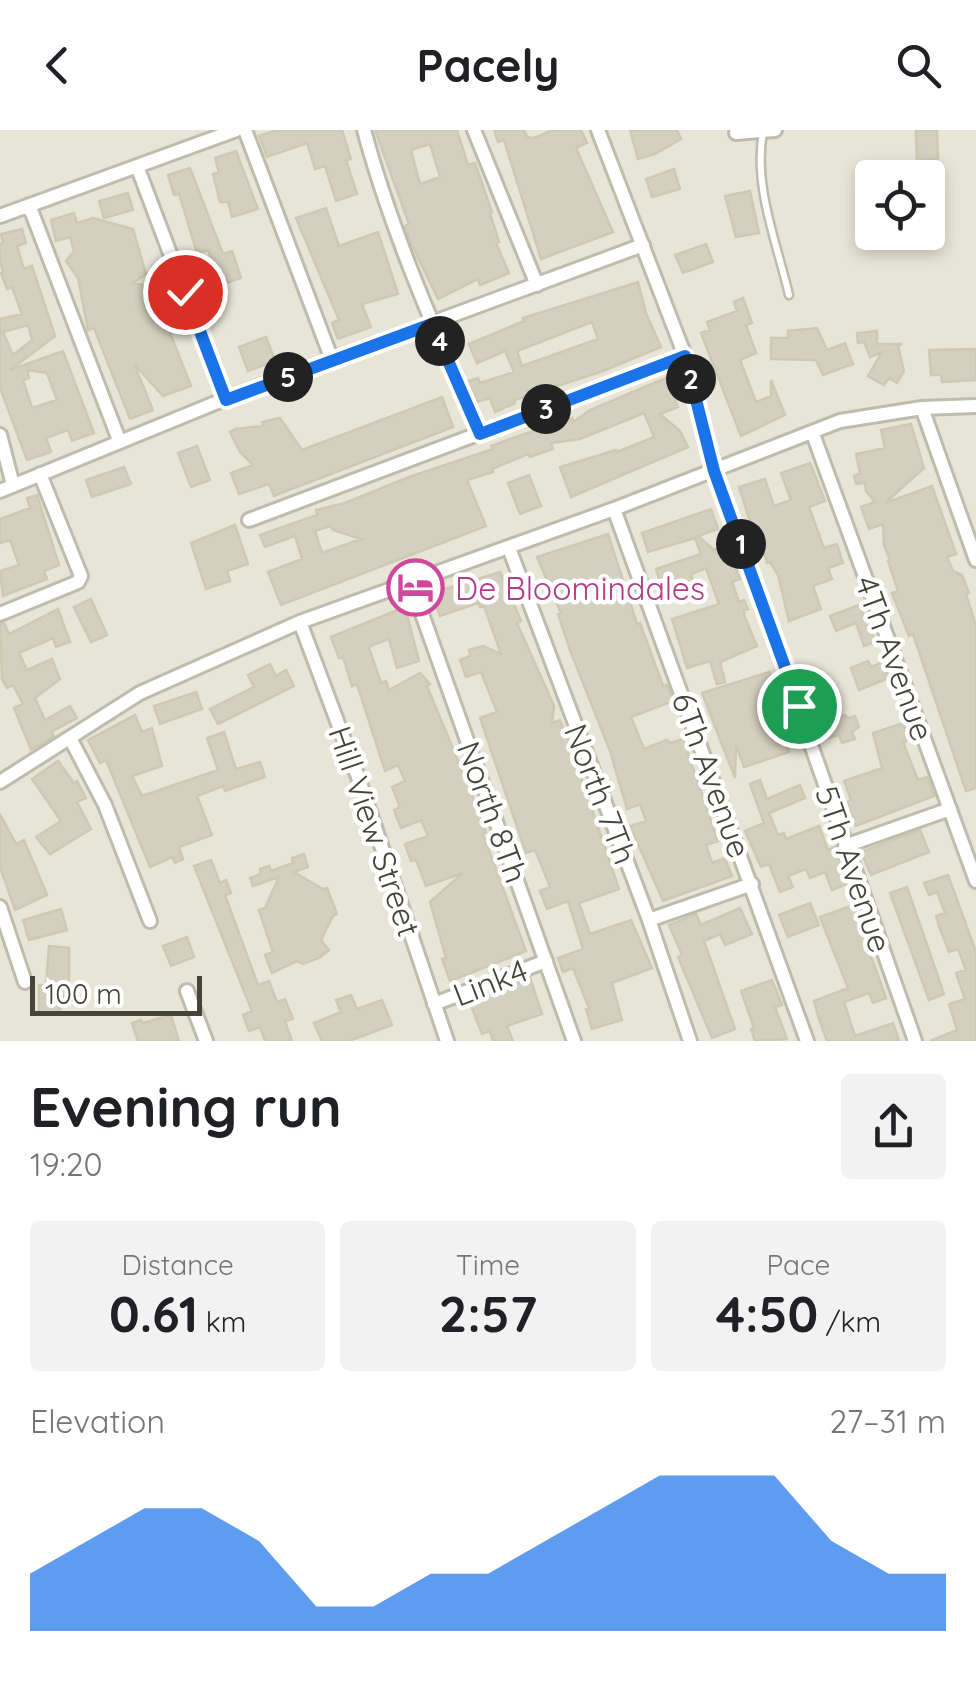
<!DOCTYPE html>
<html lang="en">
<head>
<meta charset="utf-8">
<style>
	body { margin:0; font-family:Quicksand,sans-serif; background:#f2f2f2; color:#202124; height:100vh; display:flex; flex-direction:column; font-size:38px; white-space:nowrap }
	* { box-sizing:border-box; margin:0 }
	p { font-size:32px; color:#757577 }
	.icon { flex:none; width:55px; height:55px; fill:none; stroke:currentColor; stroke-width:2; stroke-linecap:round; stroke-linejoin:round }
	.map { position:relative; height:911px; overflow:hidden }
	.details { display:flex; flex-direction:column; background:#fff; flex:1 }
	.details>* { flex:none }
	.tools { position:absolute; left:855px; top:30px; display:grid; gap:20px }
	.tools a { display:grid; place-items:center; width:90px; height:90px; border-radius:10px; background:#fff; box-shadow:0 5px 15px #0003; font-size:50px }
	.scale { position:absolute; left:30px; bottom:25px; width:172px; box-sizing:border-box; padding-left:10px; border:5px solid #464438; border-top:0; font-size:28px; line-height:35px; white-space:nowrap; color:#464438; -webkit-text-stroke:8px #fff; paint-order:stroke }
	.pin { position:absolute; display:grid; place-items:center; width:85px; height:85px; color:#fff; margin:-42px; border:5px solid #fff; border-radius:50%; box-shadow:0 2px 10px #0007 }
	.km { position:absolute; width:50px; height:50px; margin:-25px; border-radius:50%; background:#222; color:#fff; font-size:28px; line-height:50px; text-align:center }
	.round { display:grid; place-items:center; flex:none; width:105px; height:105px; border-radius:10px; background:#f2f2f2 }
	.headline { display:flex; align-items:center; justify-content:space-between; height:170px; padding:0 30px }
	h1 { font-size:55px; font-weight:700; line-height:75px }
	.metrics { display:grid; grid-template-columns:repeat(3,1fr); gap:15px; height:170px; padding:10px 30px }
	.metrics div { display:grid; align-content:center; border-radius:10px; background:#f2f2f2; text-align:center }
	.metrics b { font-size:50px; font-weight:700 }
	.metrics small { font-size:28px; font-weight:400 }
	.metrics p { font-size:28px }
	.chart { height:280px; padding:20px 30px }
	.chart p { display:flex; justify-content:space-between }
	.chart svg { width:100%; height:180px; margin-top:10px; fill:#1a73e8; opacity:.7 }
	header { display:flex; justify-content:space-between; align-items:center; height:130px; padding:0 30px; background:#fff; font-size:45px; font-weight:700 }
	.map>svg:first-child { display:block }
	.residential { fill:#e7e5d7; fill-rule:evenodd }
	.building { fill:#d4d0bf; stroke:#cec9b3; stroke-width:2.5; fill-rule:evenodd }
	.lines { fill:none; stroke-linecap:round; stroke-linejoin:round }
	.service-casing { stroke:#bebcac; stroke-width:11 }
	.minor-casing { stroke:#bebcac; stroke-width:18 }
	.service { stroke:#fff; stroke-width:6 }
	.minor { stroke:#fff; stroke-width:12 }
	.route-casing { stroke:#fff; stroke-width:20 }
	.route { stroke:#1a73e8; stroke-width:12 }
	.labels { text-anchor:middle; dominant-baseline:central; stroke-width:9; stroke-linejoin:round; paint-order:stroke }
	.hotel-label { font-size:32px; fill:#b23c85; stroke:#fff; text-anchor:start }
	.street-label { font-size:32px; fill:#464438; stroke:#fff }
</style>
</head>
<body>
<header><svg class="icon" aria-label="back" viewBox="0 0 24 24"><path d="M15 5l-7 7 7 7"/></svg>Pacely<svg class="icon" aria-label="search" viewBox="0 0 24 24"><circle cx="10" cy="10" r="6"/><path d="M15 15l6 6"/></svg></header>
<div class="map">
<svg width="976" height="911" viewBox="0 0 976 911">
	<rect width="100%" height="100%" fill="#f3f2e9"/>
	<path class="residential" d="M 0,0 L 976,0 L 976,911 L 0,911 ZM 872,48 L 928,48 L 928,102 L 872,102 Z"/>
	<path class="building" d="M 276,0 L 342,0 L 351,29 L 346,30 L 357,64 L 336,71 L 325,36 L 315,39 L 307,13 L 267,27 L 259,6 Z
		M 375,0 L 457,0 L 468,35 L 475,33 L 482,53 L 492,82 L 490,83 L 499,112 L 496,113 L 509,143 L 480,155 L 478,149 L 438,169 L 411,113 L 405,96 L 409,94 ZM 430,14 L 440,47 L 420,54 L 411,20 Z
		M 494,0 L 524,0 L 527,7 L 534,8 L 553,0 L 581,0 L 587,13 L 576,18 L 613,102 L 541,129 L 504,10 L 498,12 Z
		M 630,0 L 677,0 L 681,9 L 655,24 L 638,29 Z
		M 916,0 L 937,0 L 938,29 L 917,30 Z
		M 236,21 L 258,79 L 232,87 L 228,72 L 220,72 L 213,44 L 219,42 L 215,28 Z
		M 190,38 L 223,124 L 232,121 L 241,148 L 221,155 L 208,120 L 197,123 L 179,64 L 174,65 L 168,45 Z
		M 674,39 L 680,59 L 652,67 L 646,49 Z
		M 750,61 L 759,103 L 736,107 L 725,66 Z
		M 128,63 L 133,80 L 104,88 L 99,71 Z
		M 326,78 L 339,116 L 378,102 L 398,164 L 362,174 L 371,197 L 338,209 L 332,193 L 339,190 L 296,88 Z
		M 74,83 L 77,93 L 93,88 L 133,99 L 146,144 L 133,153 L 152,157 L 191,256 L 163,266 L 134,234 L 153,280 L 130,289 L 94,198 L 88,200 L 78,148 L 66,131 L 74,121 L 70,107 L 56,111 L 51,90 Z
		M 22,99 L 26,113 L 17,116 L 24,139 L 32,136 L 55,206 L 10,240 L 63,221 L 94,303 L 72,311 L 68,300 L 46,308 L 51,322 L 27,330 L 0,258 L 0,189 L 22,184 L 12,157 L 7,159 L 1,143 L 3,142 L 0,130 L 0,114 L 3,113 L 1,104 ZM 28,195 L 32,210 L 13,225 L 3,202 ZM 27,240 L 47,243 L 57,270 L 32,278 L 23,250 L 29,248 Z
		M 706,114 L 713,132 L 683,143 L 675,125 Z
		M 638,152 L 646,183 L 661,217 L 603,241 L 514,270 L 515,273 L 495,282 L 490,268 L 477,272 L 468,251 L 478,248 L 480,253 L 514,242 L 505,221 L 477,233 L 469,214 L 524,191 L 523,188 ZM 592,192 L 598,209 L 522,236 L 517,221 Z
		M 743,168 L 752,193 L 746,195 L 756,223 L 740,230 L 756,272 L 771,266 L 771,250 L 785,285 L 741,306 L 701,203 L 710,200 L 707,192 L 737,181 L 734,172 Z
		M 817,198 L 827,220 L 845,213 L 853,234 L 823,245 L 816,230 L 771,229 L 771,208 L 788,208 L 788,201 Z
		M 877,201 L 877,214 L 902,214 L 898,216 L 904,241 L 897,253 L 889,248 L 884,255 L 868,246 L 882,222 L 870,227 L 864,212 L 858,213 L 857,203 Z
		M 266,207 L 275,231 L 248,241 L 239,217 Z
		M 976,219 L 976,250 L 942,252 L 941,245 L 931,245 L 929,220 Z
		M 666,248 L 678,277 L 660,284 L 680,301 L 688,317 L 571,367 L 560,337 L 616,320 L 617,322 L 654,307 L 652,302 L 644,283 L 580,309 L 551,313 L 553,319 L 530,327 L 528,324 L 492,339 L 493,342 L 467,350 L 486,396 L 281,475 L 268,442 L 302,429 L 295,406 L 265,417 L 260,405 L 317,385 L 316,380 L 345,373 L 409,347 L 493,319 L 491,316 L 513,308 L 572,288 L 573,292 L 590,280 ZM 330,396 L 333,400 L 361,409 L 322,423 L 315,401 Z
		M 442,267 L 453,297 L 274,366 L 269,354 L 239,364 L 231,343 L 253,335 L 240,322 L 230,302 L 235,299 L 264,296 L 262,292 L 280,288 L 302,320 Z
		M 911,294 L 924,338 L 885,373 L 932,356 L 956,424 L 947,427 L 953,441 L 962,445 L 969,463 L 966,464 L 976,496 L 976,658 L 966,661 L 913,504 L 909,506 L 892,463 L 898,461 L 888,431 L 890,430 L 884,415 L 883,394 L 869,399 L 861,377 L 875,372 L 866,361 L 865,353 L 856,354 L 854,346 L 860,343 L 856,324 L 885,318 L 881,300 Z
		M 197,316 L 210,350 L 191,357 L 178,323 Z
		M 810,333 L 825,371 L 809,377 L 824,418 L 837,414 L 843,433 L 828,438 L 832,449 L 813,456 L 821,479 L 789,491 L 778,445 L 770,432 L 767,433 L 758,402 L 754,404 L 739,357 L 765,349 L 774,376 L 791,370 L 781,343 Z
		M 124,337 L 131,354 L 92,367 L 86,350 Z
		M 529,345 L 541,376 L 520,384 L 508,353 Z
		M 37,365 L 59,435 L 44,441 L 47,449 L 3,466 L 0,441 L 19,435 L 10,410 L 0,413 L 0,389 L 30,378 L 27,368 Z
		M 711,379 L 718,399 L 698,406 L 714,420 L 726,415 L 740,449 L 732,452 L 739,472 L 744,470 L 748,479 L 744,480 L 744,485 L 757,516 L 720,532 L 725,552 L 717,554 L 710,531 L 687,538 L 672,489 L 719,474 L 706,438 L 691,444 L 694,455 L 664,464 L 656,439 L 701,424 L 695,408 L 648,422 L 642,403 Z
		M 235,395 L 248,434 L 227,441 L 230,451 L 206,459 L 191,413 Z
		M 608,404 L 637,494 L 640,493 L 662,553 L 663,556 L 667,555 L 673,571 L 631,587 L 644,619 L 667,610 L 670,613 L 683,609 L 718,711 L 706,715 L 712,733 L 725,728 L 732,746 L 663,771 L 630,696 L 646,691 L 640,674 L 627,679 L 610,621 L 570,520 L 558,484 L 561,483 L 537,427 Z
		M 500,442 L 521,491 L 517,493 L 554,576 L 552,593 L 560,590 L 568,609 L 619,759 L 579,773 L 590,804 L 631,790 L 652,838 L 612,853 L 622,890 L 592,899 L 586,879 L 589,878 L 573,838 L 563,842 L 558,828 L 583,819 L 568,771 L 547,779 L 540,761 L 550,757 L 535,720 L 526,723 L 480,588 L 497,582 L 481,542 L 466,547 L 460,530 L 470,526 L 469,520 L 483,516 L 501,524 L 484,476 L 480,477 L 478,473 L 440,486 L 432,463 Z
		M 91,469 L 107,505 L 91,512 L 74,477 Z
		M 859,475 L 876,512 L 864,516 L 856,493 L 836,501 L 830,486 Z
		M 405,477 L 419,531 L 397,538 L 389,509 L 372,515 L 369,518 L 381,553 L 386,551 L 389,560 L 420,543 L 430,554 L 427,556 L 480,684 L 486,702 L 483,704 L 526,821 L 450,851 L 442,829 L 446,828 L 430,772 L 463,743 L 426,756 L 416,730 L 411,731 L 405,714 L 428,706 L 421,690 L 401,698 L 394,680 L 400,677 L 392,657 L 405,651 L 398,635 L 385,641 L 357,554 L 352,556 L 343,527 L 339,528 L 331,507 Z
		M 58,479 L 70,512 L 56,517 L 53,508 L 19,523 L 27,540 L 52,529 L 60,549 L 35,568 L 45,590 L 70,576 L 77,588 L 51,602 L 54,606 L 31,620 L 14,578 L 23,574 L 13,555 L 7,558 L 2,549 L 0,494 L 4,493 L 9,504 Z
		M 868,531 L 871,537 L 883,532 L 889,548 L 859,560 L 851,538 Z
		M 270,534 L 276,546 L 286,540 L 294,556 L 218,594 L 210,579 L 254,557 L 248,545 Z
		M 769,542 L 783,578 L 776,581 L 789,622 L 744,637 L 736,615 L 735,648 L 702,563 Z
		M 196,562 L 202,579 L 160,594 L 154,576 Z
		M 135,585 L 142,602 L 152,598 L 162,636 L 132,646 L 142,666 L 218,640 L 207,608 L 224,602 L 236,639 L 260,632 L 265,647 L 225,661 L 223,656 L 197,666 L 212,705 L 179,717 L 183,729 L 175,733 L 172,727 L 150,737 L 106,630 L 100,633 L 88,610 Z
		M 845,585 L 848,588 L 855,586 L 859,597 L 852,602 L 855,609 L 842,613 L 839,605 L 828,608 L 823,592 Z
		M 903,593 L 909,610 L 903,612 L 918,650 L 927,647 L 934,666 L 856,696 L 847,672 L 851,670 L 844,651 L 882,638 L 873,603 Z
		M 58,631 L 74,653 L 77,651 L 86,668 L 77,672 L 91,699 L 50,724 L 36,707 L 61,691 L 32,649 Z
		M 760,650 L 767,669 L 800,655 L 805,668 L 769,683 L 778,705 L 784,703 L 786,709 L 819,696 L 828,720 L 835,717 L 849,753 L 832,760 L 825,742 L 810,748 L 806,739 L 788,746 L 793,757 L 780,762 L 769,734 L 761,737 L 745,701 L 764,693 L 750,654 Z
		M 0,684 L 16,714 L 24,710 L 47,765 L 15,780 L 0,737 Z
		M 920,700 L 929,722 L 871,745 L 861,722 Z
		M 304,724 L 308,737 L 294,742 L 323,759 L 327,758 L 337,784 L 333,786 L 321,810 L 329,820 L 319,828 L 303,834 L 297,831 L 272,843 L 265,825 L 273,822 L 259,780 L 265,778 L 279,747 L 253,756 L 250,748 L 261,744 L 260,739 L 269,736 L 271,741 L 293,733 L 292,728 Z
		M 211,730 L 220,753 L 226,750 L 231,763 L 225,765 L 258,855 L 269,851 L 277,872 L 285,869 L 293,889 L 285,891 L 292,911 L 265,911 L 260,897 L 249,901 L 243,885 L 252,881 L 194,736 Z
		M 948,745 L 976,822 L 976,911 L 930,911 L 957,900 L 949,874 L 965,869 L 956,843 L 966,840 L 958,819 L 949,822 L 940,799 L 936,786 L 945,783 L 937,762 L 929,765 L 924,753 Z
		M 907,757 L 944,864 L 929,870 L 890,763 Z
		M 810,773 L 819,795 L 788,807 L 779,785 Z
		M 853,775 L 886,868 L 873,873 L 869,863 L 844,872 L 855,906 L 893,893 L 899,911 L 827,911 L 819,889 L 814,871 L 848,858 L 820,787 Z
		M 740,778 L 752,804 L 725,815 L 720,804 L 704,811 L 735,899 L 712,908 L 678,827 L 682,825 L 669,795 L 696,784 L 701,795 Z
		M 61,779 L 67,800 L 29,810 L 23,790 Z
		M 187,807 L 194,827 L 171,836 L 163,816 Z
		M 49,816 L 69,818 L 69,850 L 59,883 L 39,883 L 39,855 L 46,855 Z
		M 530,848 L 542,884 L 507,896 L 513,911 L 493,911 L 490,901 L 482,904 L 470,873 Z
		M 772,850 L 782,875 L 775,877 L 787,909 L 755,911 L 751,899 L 754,898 L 741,861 Z
		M 351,865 L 357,879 L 382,870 L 392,895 L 349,911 L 322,911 L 314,893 L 341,882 L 336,870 Z
		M 171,885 L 179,911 L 138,911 L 132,893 L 141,890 L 143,893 Z"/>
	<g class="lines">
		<defs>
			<path id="service" d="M 763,2 C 753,56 777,113 789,165"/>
			<path id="minor" d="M 245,0 L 332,230
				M 364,0 C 392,104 437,205 480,304
				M 474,0 L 537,155
				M 598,0 L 685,226 L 715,341 L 915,911
				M 736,3 L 775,0
				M 137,36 L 225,269
				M 29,75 L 119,310
				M 0,86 L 236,0
				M 922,278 L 976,430
				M 813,304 L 976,751
				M 0,305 L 13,355
				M 0,361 L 225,269 L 643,115
				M 614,379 L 807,911
				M 249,390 L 685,226
				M 509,418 L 649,790 L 690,911
				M 411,453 L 574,911
				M 0,484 L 78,452 L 81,446 L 40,344
				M 300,492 L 358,647 L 447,911
				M 70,608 L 105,675 L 150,791
				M 0,652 L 140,563 L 300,492 L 614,379 L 840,291 L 922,278 L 976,276
				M 845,716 L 950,679
				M 0,777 L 25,852
				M 649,790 L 752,754
				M 187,861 L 206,911
				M 434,874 L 546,831"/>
		</defs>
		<use href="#service" class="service-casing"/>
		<use href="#minor" class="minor-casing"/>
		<use href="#service" class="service"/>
		<use href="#minor" class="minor"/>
	</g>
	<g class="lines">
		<defs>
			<path id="route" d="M 185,162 L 226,270 L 432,194 L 480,304 L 685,226 L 714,341 L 799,576"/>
		</defs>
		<use href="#route" class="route-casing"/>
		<use href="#route" class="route"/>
	</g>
	<defs>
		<symbol id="hotel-ring" viewBox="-11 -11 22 22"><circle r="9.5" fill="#fff" stroke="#d1479c" stroke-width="1.5"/><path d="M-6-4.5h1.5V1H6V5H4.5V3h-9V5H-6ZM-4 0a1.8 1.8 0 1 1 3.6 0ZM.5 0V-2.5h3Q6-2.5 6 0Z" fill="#d1479c"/></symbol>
	</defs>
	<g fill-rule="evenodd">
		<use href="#hotel-ring" x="384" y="426" width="63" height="63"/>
	</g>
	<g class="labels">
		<g class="hotel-label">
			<text x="455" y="458">De Bloomindales</text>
		</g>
		<g class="street-label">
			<text transform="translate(895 528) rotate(70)">4Th Avenue</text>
			<text transform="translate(712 645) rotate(70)">6Th Avenue</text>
			<text transform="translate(601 664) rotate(69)">North 7Th</text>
			<text transform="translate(493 682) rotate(70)">North 8Th</text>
			<text transform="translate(375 701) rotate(71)">Hill View Street</text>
			<text transform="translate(854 739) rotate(71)">5Th Avenue</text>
			<text transform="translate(490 852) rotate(-21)">Link4</text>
		</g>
	</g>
</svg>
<div class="tools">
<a><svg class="icon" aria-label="locate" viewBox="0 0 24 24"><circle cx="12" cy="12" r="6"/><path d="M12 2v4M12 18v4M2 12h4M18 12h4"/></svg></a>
</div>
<div class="scale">100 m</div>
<div class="pin" style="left:799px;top:576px;background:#1e9e55"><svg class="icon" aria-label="arrive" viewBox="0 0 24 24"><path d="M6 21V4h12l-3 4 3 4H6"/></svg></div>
<div class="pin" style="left:185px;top:162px;background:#d93025"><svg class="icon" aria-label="check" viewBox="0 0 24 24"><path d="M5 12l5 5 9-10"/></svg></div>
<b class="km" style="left:741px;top:414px">1</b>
<b class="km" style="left:691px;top:249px">2</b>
<b class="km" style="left:546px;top:279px">3</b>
<b class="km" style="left:440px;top:211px">4</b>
<b class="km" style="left:288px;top:247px">5</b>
</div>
<section class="details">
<div class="headline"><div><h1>Evening run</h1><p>19:20</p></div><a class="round"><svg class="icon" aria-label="share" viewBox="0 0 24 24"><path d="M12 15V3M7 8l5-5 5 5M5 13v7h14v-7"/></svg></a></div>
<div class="metrics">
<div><p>Distance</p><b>0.61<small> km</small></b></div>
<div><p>Time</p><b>2:57</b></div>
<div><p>Pace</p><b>4:50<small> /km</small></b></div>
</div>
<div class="chart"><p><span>Elevation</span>27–31 m</p>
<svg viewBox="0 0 160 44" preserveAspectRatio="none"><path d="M0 44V30L10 22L20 14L30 14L40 22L50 38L60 38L70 30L80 30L90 22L100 14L110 6L120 6L130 6L140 22L150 30L160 30V44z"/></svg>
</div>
</section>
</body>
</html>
